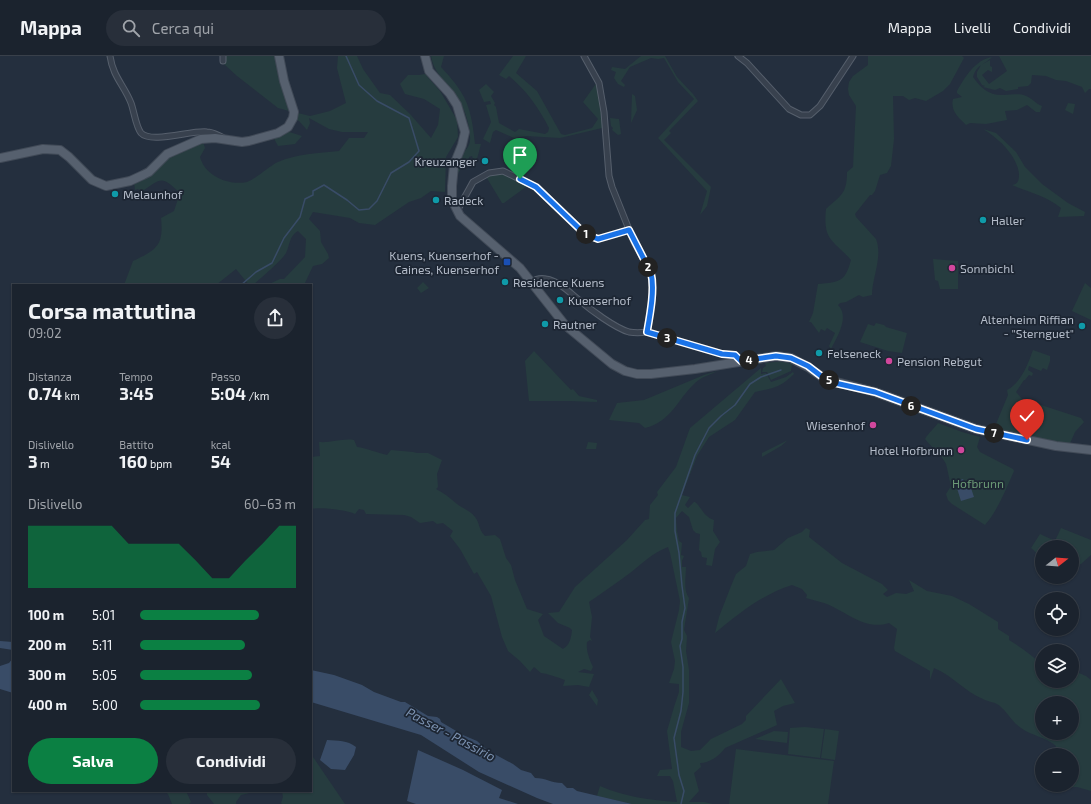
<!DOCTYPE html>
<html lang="it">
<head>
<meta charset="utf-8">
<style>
	body { margin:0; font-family:"Exo 2",sans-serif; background:#282f3a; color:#f1f3f6; height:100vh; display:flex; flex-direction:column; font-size:15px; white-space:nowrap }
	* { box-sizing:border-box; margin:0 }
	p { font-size:13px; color:#a0a4aa }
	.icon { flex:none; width:22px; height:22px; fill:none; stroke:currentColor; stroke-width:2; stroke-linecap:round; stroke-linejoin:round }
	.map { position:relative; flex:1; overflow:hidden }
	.drawer { position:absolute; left:12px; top:228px; width:300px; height:508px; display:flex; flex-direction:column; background:#1b232e; border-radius:0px; box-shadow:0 1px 3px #0004,0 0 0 1px #39404a }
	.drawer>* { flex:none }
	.needle { width:26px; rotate:73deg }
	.controls { position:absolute; left:1035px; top:484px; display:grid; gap:8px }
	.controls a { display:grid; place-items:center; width:44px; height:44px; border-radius:50%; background:#1b232e; box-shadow:0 1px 3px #0004,0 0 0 1px #39404a; font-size:20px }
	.pin { position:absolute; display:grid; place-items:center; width:34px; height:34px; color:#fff; margin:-41px -17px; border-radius:50% 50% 50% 0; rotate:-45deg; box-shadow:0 0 4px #0007 }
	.pin .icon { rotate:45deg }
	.km { position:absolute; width:20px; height:20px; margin:-10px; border-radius:50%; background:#222; color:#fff; font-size:11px; line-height:20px; text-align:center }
	.round { display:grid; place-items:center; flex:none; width:42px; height:42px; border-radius:21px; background:#282f3a }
	.summary { display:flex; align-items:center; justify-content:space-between; height:68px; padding:0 16px }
	h1 { font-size:22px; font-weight:700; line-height:30px }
	.stats { display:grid; grid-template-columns:repeat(3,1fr); gap:6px; height:68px; padding:4px 16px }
	.stats div { display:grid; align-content:center }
	.stats b { font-size:17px; font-weight:700 }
	.stats small { font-size:11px; font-weight:400 }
	.stats p { font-size:11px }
	.chart { height:112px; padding:8px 16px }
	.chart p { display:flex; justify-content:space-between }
	.chart svg { width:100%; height:72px; margin-top:4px; fill:#0b8043; opacity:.7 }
	.button { display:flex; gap:8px; margin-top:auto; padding:8px 16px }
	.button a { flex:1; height:46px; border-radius:24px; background:#0b8043; color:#fff; font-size:16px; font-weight:700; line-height:46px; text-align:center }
	.button a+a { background:#282f3a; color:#f1f3f6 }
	ul { padding:0 16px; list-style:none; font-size:13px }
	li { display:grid; grid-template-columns:64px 48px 1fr; align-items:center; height:30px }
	li i { height:10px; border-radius:5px; background:#0b8043 }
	header { display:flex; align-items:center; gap:24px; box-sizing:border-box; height:56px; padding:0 20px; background:#1b232e; border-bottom:1px solid #39404a }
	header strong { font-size:19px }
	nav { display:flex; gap:22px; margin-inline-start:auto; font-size:14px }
	.search { width:280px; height:36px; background:#282f3a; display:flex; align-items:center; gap:10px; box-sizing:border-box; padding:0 14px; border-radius:22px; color:#a0a4aa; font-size:15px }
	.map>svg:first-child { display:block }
	.green { fill:#263c3f; fill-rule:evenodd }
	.water { fill:#394c67 }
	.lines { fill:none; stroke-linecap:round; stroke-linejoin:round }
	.stream { stroke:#394c67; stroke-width:1.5 }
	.minor-casing { stroke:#565f6c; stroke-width:7 }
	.primary-casing { stroke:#414a57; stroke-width:10 }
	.minor { stroke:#38414e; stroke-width:5 }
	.primary { stroke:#56606e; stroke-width:8 }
	.route-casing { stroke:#fff; stroke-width:8 }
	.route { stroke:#1a73e8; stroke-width:5 }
	.culture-dot { fill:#0f9aa8; stroke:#1d2633; stroke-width:1.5 }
	.transit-dot { fill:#1a4fb4; stroke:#1d2633; stroke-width:1.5 }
	.hotel-dot { fill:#d1479c; stroke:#1d2633; stroke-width:1.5 }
	.labels { text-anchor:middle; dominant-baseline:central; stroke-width:3.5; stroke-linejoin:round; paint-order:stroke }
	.poi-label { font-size:12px; fill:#b4bcc9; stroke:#1d2633; text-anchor:start }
	.park-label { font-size:12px; fill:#6b9a76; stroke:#1d2633 }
	.water-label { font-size:13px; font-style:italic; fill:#7c92b1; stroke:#1d2633 }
</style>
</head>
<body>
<header>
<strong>Mappa</strong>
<div class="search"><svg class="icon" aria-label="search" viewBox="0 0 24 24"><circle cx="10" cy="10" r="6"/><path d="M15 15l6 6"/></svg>Cerca qui</div>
<nav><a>Mappa</a><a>Livelli</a><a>Condividi</a></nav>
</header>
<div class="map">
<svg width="1091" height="748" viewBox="0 0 1091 748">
	<rect width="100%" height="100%" fill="#242f3e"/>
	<path class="green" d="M 219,0 L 279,0 L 294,56 L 310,60 L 330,55 L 346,47 L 337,12 L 338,0 L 357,0 L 363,13 L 380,37 L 390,39 L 410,58 L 431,82 L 438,69 L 440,53 L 424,43 L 405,38 L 400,28 L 408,19 L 419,19 L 425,18 L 440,35 L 457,64 L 458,81 L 446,101 L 445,136 L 431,135 L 421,142 L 409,146 L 375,169 L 359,167 L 350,162 L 313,156 L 309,163 L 320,175 L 321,186 L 328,198 L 329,202 L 322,208 L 313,210 L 304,229 L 267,229 L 280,223 L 284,223 L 305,201 L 306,183 L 298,175 C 289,180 290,189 286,197 C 282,204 260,223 253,229 L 249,229 L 236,213 L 216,229 L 124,229 L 133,205 C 156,194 164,190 161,162 L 174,155 L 180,137 C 161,119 162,122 141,136 L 138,133 L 135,134 L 134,126 L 160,104 L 203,86 L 205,92 L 200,101 C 205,120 229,130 247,126 C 256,123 269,110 278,106 C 296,98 319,97 339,95 L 349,82 L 364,82 L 368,76 L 342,76 L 329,73 L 309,62 L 310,67 L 307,74 L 299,65 L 293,62 L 293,56 L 278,52 L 237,20 L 225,9 L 223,4 Z
		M 431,0 L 444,0 L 441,11 C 448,19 456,27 461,36 C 471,51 473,71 475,88 L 481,88 L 477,103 L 473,104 L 472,100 L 469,101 L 469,103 L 460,111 L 461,113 L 458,117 L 456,117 C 457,111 459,105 461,100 C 465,94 470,91 470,84 C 471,70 463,46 453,36 C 444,24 433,15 431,0 Z
		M 513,0 L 526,0 L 516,17 L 537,35 L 561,78 L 565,79 L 592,72 L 598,63 L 583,46 L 598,25 L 604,66 L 602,72 L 560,82 L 526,80 L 514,82 L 496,74 L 493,76 L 490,87 L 483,83 L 491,66 L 486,49 L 491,48 L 490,45 L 484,46 L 479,34 L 486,28 L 494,36 L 491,40 L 495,47 L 494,49 L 496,51 L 499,67 L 515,76 L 519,73 L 545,78 L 548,76 L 549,72 C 539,52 526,34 509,20 L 506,23 L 499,19 Z
		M 641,0 L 665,0 L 677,21 L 693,38 L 698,45 L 669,75 L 671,77 L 664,84 L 711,131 L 707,150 L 700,159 L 707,135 L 658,82 L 694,43 L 678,26 L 664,2 L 658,3 L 651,2 L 630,11 L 621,25 L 625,29 L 624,31 L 618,28 L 614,22 L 616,16 L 611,14 L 612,11 L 625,13 Z
		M 868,0 L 962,0 L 964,2 L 950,28 L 943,35 L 926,45 L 915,42 L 909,44 L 903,40 L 893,40 L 894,83 L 891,110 L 887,117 L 880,119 L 875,135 L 872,139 L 870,139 L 855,158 L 856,161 L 876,183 C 883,201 872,222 872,239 L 863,241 L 859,239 L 846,246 L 840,247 L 838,249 C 850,261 837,281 831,293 L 829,290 L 835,277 L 827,272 L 825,275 L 821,273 L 819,277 L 811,266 L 809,266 L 813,257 L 818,228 C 840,226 845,226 851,204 C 832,183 823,185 826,153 C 841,139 847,138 847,116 L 853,111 L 856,50 L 849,39 L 848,33 L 849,26 L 853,20 L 868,9 Z
		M 999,0 L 1091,0 L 1091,33 L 1089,33 L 1085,37 L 1082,31 L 1066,25 L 1056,24 L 1046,20 L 1032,19 L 1031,27 L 1028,30 L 1018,31 L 1018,33 L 1006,35 L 1000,32 L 995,34 L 983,31 L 985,30 L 982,29 L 977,21 L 977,16 L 981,9 L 990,4 L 990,10 L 992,11 L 992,16 L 988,14 L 982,19 L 989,28 L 1007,15 Z
		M 992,1 C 984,9 977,8 973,21 C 981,32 989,40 1004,39 C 1012,39 1019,37 1026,40 C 1032,42 1036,48 1042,50 L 1040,56 L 1036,56 L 1027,49 L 1017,54 L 1005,55 L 1007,64 L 986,68 L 970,67 L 966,69 C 959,62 950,55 953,43 L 962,41 L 957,37 L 957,35 C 965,21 975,4 992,1 Z
		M 632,38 L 635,40 L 637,54 L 631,67 Z
		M 1068,47 L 1075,48 L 1073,58 L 1065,54 Z
		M 610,62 L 619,63 L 621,78 L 618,79 L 612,74 L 613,72 L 611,70 Z
		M 983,73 L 996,77 L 1016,96 L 1025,111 L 1042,128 L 1068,147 L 1085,156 L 1084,160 L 1058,161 L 1061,152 C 1047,140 1028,136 1012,129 C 1018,128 1019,125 1019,118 C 1017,99 998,82 983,73 Z
		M 283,74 L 302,80 L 295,88 L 278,90 L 272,79 Z
		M 497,115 L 530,128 L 504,147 L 502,147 L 485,119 Z
		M 933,203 L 958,205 L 958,233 L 940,233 L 938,225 L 935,224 Z
		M 423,226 L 429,232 L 421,237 L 417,232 Z
		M 1085,227 L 1091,232 L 1091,264 L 1072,255 Z
		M 876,267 L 884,269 L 886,271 L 907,277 L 902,297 L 888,295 L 860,286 L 868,268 L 874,270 Z
		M 1033,294 L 1050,300 L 1050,305 L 1047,314 L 1043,312 L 1041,315 L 1029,310 L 1028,314 L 1033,317 L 1032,320 L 1029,319 L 1025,324 L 1024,324 L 1016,336 L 1024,345 L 1022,347 L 1030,355 L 1038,348 L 1081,362 L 1084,366 L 1075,376 L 1068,392 L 995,374 L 996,368 L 1008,339 L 1007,334 C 1021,327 1028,308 1033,294 Z
		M 534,295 L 571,334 L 573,333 L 579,340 L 597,344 L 597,346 L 569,345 L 529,345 L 525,305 Z
		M 783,305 L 792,308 L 791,315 L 771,324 L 767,316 L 762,316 L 763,312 L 766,310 L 765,307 Z
		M 761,312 L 761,318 L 766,317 L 771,326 L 786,321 L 793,316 L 794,318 C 780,332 773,332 755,336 L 735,364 L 709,381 L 697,400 L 682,439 L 690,441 L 685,449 L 688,452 L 694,446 L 695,446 C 702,452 704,461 714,464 L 713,475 L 720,486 L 715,493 L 712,510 L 706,509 L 707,502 L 702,501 L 701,496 L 699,494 L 700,478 L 696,477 L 693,474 L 689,461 L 682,455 L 676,462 L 677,475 L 679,485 L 682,487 L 681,499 L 684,500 L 682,505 L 682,511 L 686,511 C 686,520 683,534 689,542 L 684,574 L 687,580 L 686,595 L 689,614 L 689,647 L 681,676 L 681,691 L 691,695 L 700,694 L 711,683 L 742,668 L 746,664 L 746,660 L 781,623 L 795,647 L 783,650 L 774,655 L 777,669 L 725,692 C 719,700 710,707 700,707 L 701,711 L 694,717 L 699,735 L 689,746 L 704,746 L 713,748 L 632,748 L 597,740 L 600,730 C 624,741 651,744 677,746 L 673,725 L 670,720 L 657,720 L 660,714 L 672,713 L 667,675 L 674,651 L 679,636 L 679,628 L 669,627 L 674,613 L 675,605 L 671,586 L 679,554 L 680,545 L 670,497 L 668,491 C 652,497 643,507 630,517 C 617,527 603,536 589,546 L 592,561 L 590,581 L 592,585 L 590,584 L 587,586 C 586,595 589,602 593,611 L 591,615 L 584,613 L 578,616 L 594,618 L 589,631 L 578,629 L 563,630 L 565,624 C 560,622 545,617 541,617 L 534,611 L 530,616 L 520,605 L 508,595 L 502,581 L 491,540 L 477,516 L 474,518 L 460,493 L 450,480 L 453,475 L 443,467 L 437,468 L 433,465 L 420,467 L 411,461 L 404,459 L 366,458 L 364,454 L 359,453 L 355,458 C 347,454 321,451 311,453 L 311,401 L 320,400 L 319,386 C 332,387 342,382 354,384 L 357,391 C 367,392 377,397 387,399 L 391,394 L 413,396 L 417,397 L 428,397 L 442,404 L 437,418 L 438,431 L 436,433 C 444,437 450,442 457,448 C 462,452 471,455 475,461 C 480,467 478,473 485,480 L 495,479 L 500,483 L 506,502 L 511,509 L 515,524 L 527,553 L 543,558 L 538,564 L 544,580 L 563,593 C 570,589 571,582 572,574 L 570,572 L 558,567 L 548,557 L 559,556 L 575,531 L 627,484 L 645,464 L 649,463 L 650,449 L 658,439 L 657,436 L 676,411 L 690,372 Z
		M 717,315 C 710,319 701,321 695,327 C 677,344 671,366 645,372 L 639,367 L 609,364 L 617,347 L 644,344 L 704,319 Z
		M 938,367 L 962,376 L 980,381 L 977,391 L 980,396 L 1013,413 L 1014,415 C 1006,433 998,454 985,469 L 952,448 L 948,444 L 946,438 L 951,430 C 949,423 948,415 946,408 C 942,399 931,391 925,383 C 929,376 934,373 938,367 Z
		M 788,384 L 781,390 L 762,401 L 762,397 Z
		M 588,386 L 597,387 L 596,393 L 586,393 Z
		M 806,472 L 810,474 L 809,481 L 842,507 L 882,528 L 888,534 L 883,538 L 887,541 L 896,537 L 906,538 L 914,535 L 909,524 L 927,535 L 952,540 L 969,548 L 998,566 L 998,573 L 1009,580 L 1009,584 C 1020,591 1032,599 1042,609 L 1042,625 L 1072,625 L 1072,609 L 1079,617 L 1086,620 L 1091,624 L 1091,735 L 1077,731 L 1071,731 L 1069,729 L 1072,729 L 1072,699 L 1065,699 L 1060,692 L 1054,694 L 1056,690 C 1046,681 1032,680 1021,672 C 1012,666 1008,657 1000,650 C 996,646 988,646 983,643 C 964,635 953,620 934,612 L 930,624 L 930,615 L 895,595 L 894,592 L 897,573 L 889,567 C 865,575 846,555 824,547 C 818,545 812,544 806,542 L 807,539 L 802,533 L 792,529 C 761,539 740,557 715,577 L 719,561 L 731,530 L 736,518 L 746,510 L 750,498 L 757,496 L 774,494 L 788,482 L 802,476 ZM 1042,647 L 1072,647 L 1072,677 L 1042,677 Z
		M 1061,472 L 1091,484 L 1091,499 L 1081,508 L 1072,511 L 1072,491 L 1042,491 L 1042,513 C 1040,504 1039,498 1031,492 L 1040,478 L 1055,485 Z
		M 592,634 L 598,644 L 597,650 L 589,639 Z
		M 805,671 L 824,673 L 820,702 L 788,698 L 790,672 Z
		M 825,673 L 839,675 L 835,704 L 821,702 Z
		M 774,675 L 788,676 L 787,687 L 755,683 Z
		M 736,693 L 834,705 L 828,748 L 729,748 Z
		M 311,698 L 345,748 L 282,748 L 281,747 L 283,741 L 282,735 L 311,735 Z
		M 164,735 L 186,735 L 191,746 L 189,748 L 172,748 L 168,738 Z
		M 207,735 L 258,735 L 241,739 L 236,746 L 236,748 L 214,748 L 207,739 Z"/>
	<path class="water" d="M 963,423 L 965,428 L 969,426 L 974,441 L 961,445 L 955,426 Z
		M 0,585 L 13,586 L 13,594 L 0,592 Z
		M 13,602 L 13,637 L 0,633 L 0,610 L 9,607 Z
		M 311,614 L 334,619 L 362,629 L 374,636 L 401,646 L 405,646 L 428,660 L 437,661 L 440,663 L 441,666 L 463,679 L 477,685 L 487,694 L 513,708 L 521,714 L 531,717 L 535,722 C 546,722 551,727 562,727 L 567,732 L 573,732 L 577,735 L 632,748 L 553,748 L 537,742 L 479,716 L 421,679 L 311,646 Z
		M 327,684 C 338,685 347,684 356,691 L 354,699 L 345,714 L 331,713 L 320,704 Z
		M 418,694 L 463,714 L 502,734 L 499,742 L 518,748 L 416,748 L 407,745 Z"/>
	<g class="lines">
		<path class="stream" d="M 241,229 L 256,216 L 272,207 L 284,182 L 300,161 L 305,143 L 313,139 L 313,135 L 324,129 L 347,144 L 359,154 L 369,153 L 377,145 L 391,117 L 409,106 L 419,95 L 409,62 L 377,45 L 359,29 L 346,0
			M 681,748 L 684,735 L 679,719 L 674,682 L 681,655 L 683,636 L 683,611 L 680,590 L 682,583 L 682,566 L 685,552 L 682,530 L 679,497 L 675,475 L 675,457 L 695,399 L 709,372 L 721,360 L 735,349 L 750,328 L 761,321 L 781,314"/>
		<defs>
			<path id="minor" d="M 110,0 C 113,21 124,29 131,47 C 134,55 136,71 141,77 C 151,88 192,74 207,76 C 213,76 217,79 222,81
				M 223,0 L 223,5
				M 584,0 L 599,27 L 604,56 L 609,120 L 612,131 L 634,186 L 651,217 C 655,233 650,259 647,276
				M 738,0 L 747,7 L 789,53 L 801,59 L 810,59 L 820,50 L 853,0
				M 457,155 L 473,126 L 489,117 L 503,115 L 536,131 L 585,178 L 598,183 L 629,174
				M 532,226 C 536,223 541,222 546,223 C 559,225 570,237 579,244 C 591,254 615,272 629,276 C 635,277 640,277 647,276 L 722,298 L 735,299 L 741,305"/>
			<path id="primary" d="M 425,0 L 429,15 L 450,38 L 457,49 L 465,76 L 462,89 L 454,109 L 452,130 L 452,144 L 460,160 L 520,212 L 565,269 L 612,308 L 625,315 L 637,318 L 651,318 L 695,313 L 776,300 L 791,302 L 808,311 L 825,323 L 875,336 L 976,373 L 1056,390 L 1091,394
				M 0,102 L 43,93 L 60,94 L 69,101 L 92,124 L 106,130 L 130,125 L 143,119 L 149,116 L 167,98 L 201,83 L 215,82 L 242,86 L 249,85 L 278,77 L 288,71 L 293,62 L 294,56 L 284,25 L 279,0"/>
		</defs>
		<use href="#minor" class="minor-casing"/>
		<use href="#primary" class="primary-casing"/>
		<use href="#minor" class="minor"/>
		<use href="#primary" class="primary"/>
	</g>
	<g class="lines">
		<defs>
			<path id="route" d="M 520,123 L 536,131 L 585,178 L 598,183 L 629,174 L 651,217 C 655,233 650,259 647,276 L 722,298 L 735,299 L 741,305 L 776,300 L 791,302 L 808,310 L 825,323 L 835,327 L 875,336 L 976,373 L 1027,384"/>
		</defs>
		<use href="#route" class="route-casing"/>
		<use href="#route" class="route"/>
	</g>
	<g class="culture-dot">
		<circle cx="485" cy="105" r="4"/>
		<circle cx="115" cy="138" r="4"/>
		<circle cx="436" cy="144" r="4"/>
		<circle cx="983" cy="164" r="4"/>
		<circle cx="505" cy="226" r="4"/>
		<circle cx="560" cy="244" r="4"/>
		<circle cx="545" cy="268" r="4"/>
		<circle cx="1082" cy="270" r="4"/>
		<circle cx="819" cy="297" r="4"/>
	</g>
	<rect class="transit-dot" x="503" y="202" width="8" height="8" rx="2"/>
	<g class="hotel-dot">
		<circle cx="952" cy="212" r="4"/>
		<circle cx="889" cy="305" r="4"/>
		<circle cx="873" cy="369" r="4"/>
		<circle cx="961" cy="394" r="4"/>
	</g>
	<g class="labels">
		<g class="poi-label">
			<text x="477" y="105" text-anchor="end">Kreuzanger</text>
			<text x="123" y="138">Melaunhof</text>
			<text x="444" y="144">Radeck</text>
			<text x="991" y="164">Haller</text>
			<text x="499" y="199" text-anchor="end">Kuens, Kuenserhof -<tspan x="499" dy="14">Caines, Kuenserhof</tspan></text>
			<text x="960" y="212">Sonnbichl</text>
			<text x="513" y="226">Residence Kuens</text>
			<text x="568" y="244">Kuenserhof</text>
			<text x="1074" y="263" text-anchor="end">Altenheim Riffian<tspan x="1074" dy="14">- "Sternguet"</tspan></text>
			<text x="553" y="268">Rautner</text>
			<text x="827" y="297">Felseneck</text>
			<text x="897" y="305">Pension Rebgut</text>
			<text x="865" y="369" text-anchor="end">Wiesenhof</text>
			<text x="953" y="394" text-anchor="end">Hotel Hofbrunn</text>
		</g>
		<g class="park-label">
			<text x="978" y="427">Hofbrunn</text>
		</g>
		<g class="water-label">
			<text transform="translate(451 678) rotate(28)">Passer - Passirio</text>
		</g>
	</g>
</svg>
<div class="controls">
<a><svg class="needle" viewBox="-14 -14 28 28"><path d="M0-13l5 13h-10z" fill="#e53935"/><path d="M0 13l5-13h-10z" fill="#a0a4aa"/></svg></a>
<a><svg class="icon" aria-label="locate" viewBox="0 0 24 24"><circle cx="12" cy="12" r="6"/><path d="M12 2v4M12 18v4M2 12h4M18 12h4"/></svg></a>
<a><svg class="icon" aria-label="layers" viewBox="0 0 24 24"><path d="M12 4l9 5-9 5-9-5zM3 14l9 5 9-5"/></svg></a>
<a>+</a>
<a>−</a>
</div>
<div class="pin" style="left:520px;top:123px;background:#1e9e55"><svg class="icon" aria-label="arrive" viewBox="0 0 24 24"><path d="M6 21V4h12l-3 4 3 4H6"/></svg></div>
<div class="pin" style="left:1027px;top:384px;background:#d93025"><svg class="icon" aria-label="check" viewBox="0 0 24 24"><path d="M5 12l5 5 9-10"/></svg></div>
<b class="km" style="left:586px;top:178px">1</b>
<b class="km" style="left:648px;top:211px">2</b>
<b class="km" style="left:667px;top:282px">3</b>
<b class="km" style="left:749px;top:304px">4</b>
<b class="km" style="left:829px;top:324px">5</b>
<b class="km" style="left:911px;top:350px">6</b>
<b class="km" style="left:994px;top:377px">7</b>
<section class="drawer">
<div class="summary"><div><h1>Corsa mattutina</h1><p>09:02</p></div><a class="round"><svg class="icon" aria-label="share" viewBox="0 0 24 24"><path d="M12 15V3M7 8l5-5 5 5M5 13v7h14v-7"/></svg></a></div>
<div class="stats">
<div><p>Distanza</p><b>0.74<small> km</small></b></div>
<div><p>Tempo</p><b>3:45</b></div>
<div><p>Passo</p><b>5:04<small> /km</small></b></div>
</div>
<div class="stats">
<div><p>Dislivello</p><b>3<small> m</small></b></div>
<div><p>Battito</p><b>160<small> bpm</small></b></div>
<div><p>kcal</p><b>54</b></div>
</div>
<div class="chart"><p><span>Dislivello</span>60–63 m</p>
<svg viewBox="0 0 160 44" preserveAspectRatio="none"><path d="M0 44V6L10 6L20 6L30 6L40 6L50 6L60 17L70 17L80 17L90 17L100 27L110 38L120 38L130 27L140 17L150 6L160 6V44z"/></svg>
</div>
<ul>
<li><b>100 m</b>5:01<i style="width:76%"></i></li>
<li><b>200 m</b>5:11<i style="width:67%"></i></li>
<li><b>300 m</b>5:05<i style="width:72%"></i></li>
<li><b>400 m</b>5:00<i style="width:77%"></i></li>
</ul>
<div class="button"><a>Salva</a><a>Condividi</a></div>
</section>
</div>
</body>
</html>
